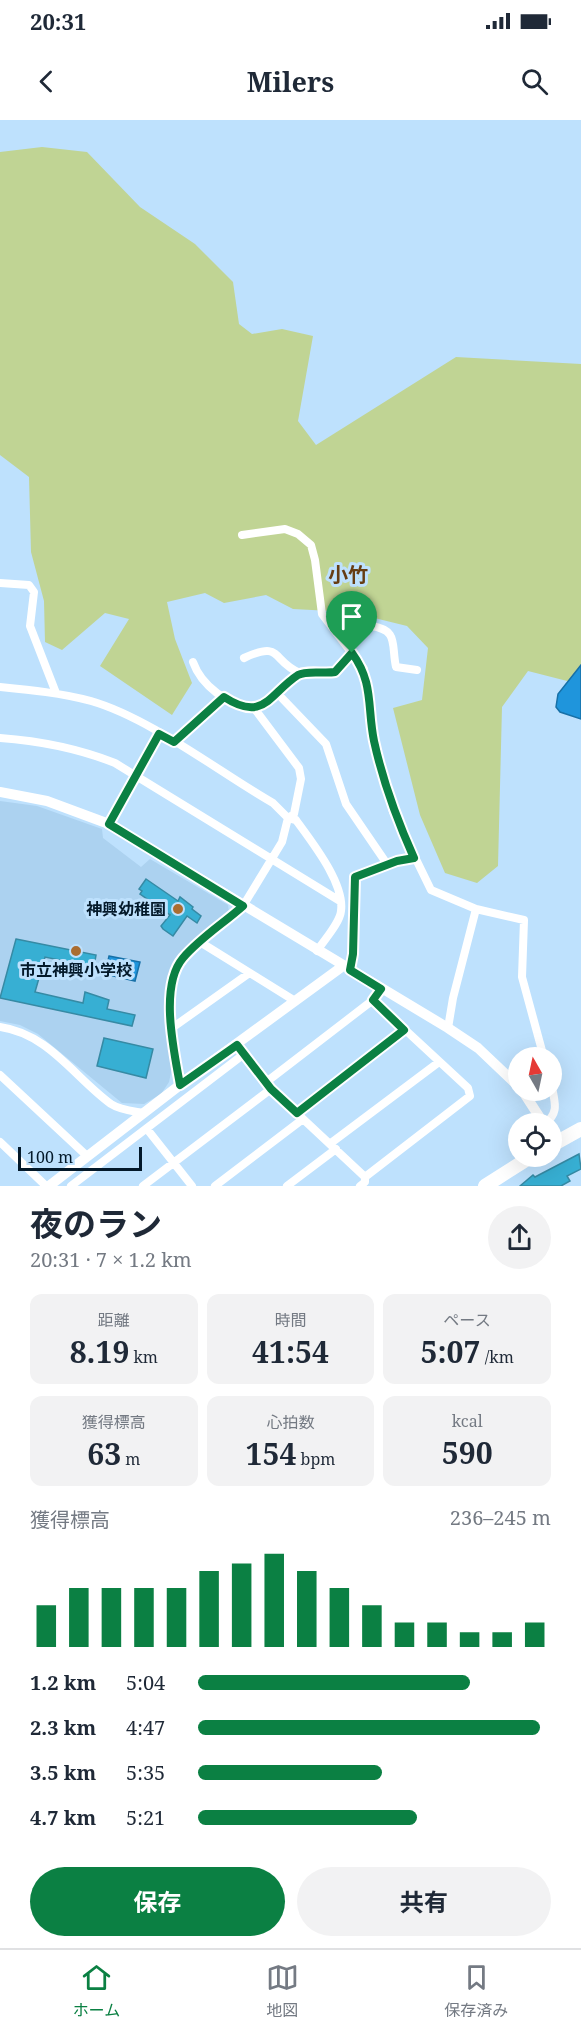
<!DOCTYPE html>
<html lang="ja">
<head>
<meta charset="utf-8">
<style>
	body { margin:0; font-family:"Noto Serif","Noto Sans JP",serif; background:#f2f2f3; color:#1f2937; height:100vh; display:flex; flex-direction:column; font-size:22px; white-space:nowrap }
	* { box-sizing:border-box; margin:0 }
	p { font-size:20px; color:#747a83 }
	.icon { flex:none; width:33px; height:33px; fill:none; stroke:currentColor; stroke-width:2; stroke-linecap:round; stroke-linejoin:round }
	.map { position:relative; height:1066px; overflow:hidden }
	.panel { display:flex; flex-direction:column; background:#fff; flex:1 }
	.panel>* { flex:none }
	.needle { width:39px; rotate:351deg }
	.tools { position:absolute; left:508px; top:927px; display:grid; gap:12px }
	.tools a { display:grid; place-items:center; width:54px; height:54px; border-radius:50%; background:#fff; box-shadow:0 6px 24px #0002; font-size:30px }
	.scale { position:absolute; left:18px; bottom:15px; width:124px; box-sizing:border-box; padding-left:6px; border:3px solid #03192a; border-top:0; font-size:16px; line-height:21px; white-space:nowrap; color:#03192a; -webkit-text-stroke:4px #bee1fd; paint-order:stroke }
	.pin { position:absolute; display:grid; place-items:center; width:51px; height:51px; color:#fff; margin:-62px -26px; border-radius:50% 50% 50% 0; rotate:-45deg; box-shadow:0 0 6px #0007 }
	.pin .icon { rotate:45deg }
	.round { display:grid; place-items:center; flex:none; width:63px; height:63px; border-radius:32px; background:#f2f2f3 }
	.head { display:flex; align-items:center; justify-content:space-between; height:102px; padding:0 30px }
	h1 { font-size:33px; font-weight:700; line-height:45px }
	.stats { display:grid; grid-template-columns:repeat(3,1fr); gap:9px; height:102px; padding:6px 30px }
	.stats div { display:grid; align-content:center; border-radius:12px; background:#f2f2f3; text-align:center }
	.stats b { font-size:30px; font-weight:700 }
	.stats small { font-size:16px; font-weight:400 }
	.stats p { font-size:16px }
	.chart { height:168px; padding:12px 30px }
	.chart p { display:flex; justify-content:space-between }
	.chart svg { width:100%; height:108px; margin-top:6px; stroke:#0b8043; stroke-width:6 }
	.action { display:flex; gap:12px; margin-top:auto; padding:12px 30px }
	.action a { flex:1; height:69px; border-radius:36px; background:#0b8043; color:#fff; font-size:24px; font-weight:700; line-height:69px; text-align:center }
	.action a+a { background:#f2f2f3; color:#1f2937 }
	ul { padding:0 30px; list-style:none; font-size:20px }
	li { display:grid; grid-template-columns:96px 72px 1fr; align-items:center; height:45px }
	li i { height:15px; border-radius:8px; background:#0b8043 }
	.status { display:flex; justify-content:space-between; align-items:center; height:42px; padding:0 30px; background:#fff; direction:ltr }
	.status svg { height:16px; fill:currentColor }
	header { display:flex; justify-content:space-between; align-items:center; height:78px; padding:0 30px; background:#fff; font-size:27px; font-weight:700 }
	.dock { display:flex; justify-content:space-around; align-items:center; height:84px; border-top:2px solid #e0e1e3; background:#fff; font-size:16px; color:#747a83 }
	.dock a { display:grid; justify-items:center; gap:3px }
	.dock .current { color:#0b8043 }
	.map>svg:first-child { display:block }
	.built { fill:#acd2f0 }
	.green { fill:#c0d494 }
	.water { fill:#1f95dc; stroke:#1770a7; stroke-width:1.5 }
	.building { fill:#37afd3; stroke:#368aa4; stroke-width:1.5 }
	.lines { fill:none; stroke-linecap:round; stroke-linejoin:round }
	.minor { stroke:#fff; stroke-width:8 }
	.tertiary { stroke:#fff; stroke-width:10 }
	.primary { stroke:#fff; stroke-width:14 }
	.route-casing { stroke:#fff; stroke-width:12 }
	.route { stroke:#0b8043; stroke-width:8 }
	.poi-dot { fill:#aa6d31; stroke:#bee1fd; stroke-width:2 }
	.labels { text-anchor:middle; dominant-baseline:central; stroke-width:6; stroke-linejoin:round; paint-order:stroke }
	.poi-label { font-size:16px; font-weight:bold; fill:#03192a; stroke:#bee1fd; text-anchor:end }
	.quarter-label { font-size:20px; font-weight:bold; fill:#663d13; stroke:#bee1fd }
</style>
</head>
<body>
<div class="status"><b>20:31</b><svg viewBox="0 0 49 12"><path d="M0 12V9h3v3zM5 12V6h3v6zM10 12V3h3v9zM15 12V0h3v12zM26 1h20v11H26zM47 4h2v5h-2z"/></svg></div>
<header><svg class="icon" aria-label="back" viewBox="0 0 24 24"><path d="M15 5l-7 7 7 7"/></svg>Milers<svg class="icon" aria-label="search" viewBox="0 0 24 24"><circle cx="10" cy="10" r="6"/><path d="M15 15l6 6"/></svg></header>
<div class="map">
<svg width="581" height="1066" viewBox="0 0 581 1066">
	<rect width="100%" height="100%" fill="#bee1fd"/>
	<path class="built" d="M 0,681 L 37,686 L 102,709 L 103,718 L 141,747 L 150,739 L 228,785 L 229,792 L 189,826 L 170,848 L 165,876 L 172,948 L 169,962 L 161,974 L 144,984 L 122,983 L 38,914 L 20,905 L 0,901 Z"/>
	<path class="green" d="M 42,27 L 87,32 L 140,87 L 195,124 L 233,162 L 239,204 L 252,214 L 282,209 L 313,216 L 298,301 L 316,325 L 456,237 L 581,244 L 581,548 L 571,562 L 528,551 L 502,587 L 498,746 L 477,763 L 445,753 L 420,695 L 393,588 L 422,580 L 428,528 L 407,506 L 350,492 L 293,489 L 266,475 L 224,483 L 205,473 L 167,482 L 175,519 L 192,563 L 172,595 L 100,546 L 129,499 L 105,493 L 62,530 L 45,522 L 44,481 L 31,432 L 29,357 L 0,335 L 0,32 Z"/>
	<path class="water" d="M 581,545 L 581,599 L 560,592 L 556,587 L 558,574 Z
		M 109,836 L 140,842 L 135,861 L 105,854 Z"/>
	<path class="building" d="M 146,759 L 178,781 L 180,777 L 193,787 L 192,789 L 201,796 L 197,803 L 187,796 L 173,816 L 163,809 L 161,806 L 170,795 L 140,774 L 142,771 L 139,769 Z
		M 16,819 L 96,835 L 94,847 L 45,837 L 35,872 L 83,883 L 85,872 L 109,880 L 107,889 L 135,895 L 132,906 L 0,878 Z
		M 104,918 L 153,929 L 146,958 L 97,946 Z
		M 579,1034 L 581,1049 L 567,1056 L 570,1061 L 561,1066 L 520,1066 L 533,1055 L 535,1057 Z"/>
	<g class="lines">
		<path class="minor" d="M 242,415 L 285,409 L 298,414 L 311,425 L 315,440 L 322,494 L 364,549 L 374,619 L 393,692 L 431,770 L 476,789 L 524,800 L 522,857 L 544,938
			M 0,463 L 29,465 L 34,472 L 30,506 L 56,573
			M 346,523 L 352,506 C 359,504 364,505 371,506 C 399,510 391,524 396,547 L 417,550
			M 244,538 C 283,520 271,541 300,553
			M 193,542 C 201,565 229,587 254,588 L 278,574 L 300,553 L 335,552 L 352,533
			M 0,567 C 31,570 61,573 91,581 C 150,598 219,652 273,683 L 288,698 L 296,700 C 311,721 345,763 341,791 C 340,803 324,820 317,831
			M 278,574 L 326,624 L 346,684 L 387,744
			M 0,618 C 41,621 77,628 115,643 L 340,781
			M 174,622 L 224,577
			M 109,704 L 159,614
			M 243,786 L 282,722 L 288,698 L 294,694 L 301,659 L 299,648 L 254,588
			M 200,822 L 295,881
			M 350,850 L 353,834 L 355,757 L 397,741 L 414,738
			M 0,907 C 49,914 74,957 111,984 C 120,990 132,991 143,993
			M 172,908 L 248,854
			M 448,908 L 453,878 L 476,789
			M 237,925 L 271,969 L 365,1057
			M 0,955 L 87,1036
			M 265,963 L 373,880 L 381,869
			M 297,993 L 404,910
			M 545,1004 C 559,992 555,984 552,967
			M 147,1009 L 192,1066
			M 0,1022 L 46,1066
			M 331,1023 L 439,942
			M 71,1066 L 244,934
			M 143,1066 L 271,969
			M 215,1066 L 303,999
			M 287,1066 L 336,1029
			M 360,1066 L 365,1062 L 365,1057 L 470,976 L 468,968 L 373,880"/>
		<path class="tertiary" d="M 0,672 L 47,681 L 109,704 L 448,908 L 478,928 L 519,967
			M 180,965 C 174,931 159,866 183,838 C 200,818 224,803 243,786
			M 522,970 L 544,1004
			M 49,1066 L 180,965 L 343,846"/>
		<path class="primary" d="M 552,1025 L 581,1009
			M 485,1066 L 532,1036"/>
	</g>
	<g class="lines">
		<defs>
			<path id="route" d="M 352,533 C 374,563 367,587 374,621 C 383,662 397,700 414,738 L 397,741 L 355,757 L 353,834 L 350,850 L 381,869 L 373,880 L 404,910 L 297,993 L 271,969 L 237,925 L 180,965 C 174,931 159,866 183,838 C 200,818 224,803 243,786 L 109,704 L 159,614 L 174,622 L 224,577 C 264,603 269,574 298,555 C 307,550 325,554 335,552 Z"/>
		</defs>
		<use href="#route" class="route-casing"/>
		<use href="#route" class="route"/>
	</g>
	<g class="poi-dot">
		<circle cx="178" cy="789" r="6"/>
		<circle cx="76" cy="831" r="6"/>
	</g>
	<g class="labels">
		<g class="poi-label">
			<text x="166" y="789">神興幼稚園</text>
			<text x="76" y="850" text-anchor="middle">市立神興小学校</text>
		</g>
		<g class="quarter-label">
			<text x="348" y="454">小竹</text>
		</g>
	</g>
</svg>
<div class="tools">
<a><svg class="needle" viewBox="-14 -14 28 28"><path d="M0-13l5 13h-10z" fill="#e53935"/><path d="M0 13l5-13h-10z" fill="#747a83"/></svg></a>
<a><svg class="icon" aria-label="locate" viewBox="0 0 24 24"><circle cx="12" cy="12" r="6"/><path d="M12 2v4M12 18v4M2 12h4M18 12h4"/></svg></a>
</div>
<div class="scale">100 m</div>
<div class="pin" style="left:352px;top:533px;background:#1e9e55"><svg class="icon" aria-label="arrive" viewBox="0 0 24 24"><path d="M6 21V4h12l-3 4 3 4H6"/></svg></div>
</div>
<section class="panel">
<div class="head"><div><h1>夜のラン</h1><p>20:31 · 7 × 1.2 km</p></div><a class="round"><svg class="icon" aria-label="share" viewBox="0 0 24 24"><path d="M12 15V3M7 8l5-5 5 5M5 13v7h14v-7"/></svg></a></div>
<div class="stats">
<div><p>距離</p><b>8.19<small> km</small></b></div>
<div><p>時間</p><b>41:54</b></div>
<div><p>ペース</p><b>5:07<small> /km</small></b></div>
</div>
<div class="stats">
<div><p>獲得標高</p><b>63<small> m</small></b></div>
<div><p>心拍数</p><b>154<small> bpm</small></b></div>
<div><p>kcal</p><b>590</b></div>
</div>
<div class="chart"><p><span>獲得標高</span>236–245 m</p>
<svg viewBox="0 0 160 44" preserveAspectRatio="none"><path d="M5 44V27M15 44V20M25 44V20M35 44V20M45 44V20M55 44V13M65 44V10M75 44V6M85 44V13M95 44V20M105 44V27M115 44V34M125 44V34M135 44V38M145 44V38M155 44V34"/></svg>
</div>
<ul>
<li><b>1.2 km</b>5:04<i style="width:77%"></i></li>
<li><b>2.3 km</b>4:47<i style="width:97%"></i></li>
<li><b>3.5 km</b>5:35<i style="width:52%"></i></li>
<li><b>4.7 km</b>5:21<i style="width:62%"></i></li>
</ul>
<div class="action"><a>保存</a><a>共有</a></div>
</section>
<nav class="dock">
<a class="current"><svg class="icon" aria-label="home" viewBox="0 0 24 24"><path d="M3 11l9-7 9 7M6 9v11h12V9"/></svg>ホーム</a>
<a><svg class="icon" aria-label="map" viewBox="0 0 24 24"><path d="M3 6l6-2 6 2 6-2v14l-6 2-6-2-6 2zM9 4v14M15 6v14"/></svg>地図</a>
<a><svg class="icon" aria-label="saved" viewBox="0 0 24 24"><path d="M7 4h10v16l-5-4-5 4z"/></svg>保存済み</a>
</nav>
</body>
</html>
